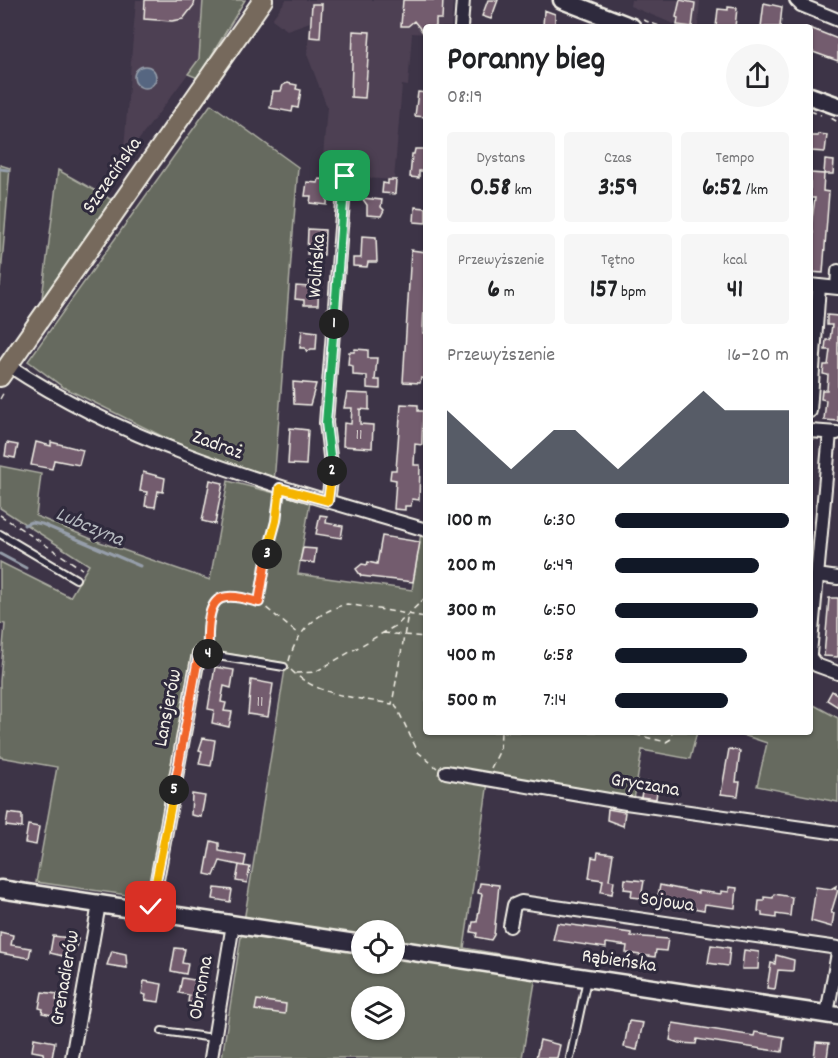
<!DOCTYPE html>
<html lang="pl">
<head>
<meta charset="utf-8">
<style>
	body { margin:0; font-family:Dekko,sans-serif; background:#f6f6f6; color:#202124; height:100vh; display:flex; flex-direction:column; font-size:22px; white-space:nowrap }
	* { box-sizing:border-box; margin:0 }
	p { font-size:20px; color:#757577 }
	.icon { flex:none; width:33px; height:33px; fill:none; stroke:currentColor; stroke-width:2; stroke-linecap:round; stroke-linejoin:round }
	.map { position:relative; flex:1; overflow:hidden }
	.details { position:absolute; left:423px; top:24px; width:390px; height:711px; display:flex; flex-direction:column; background:#fff; border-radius:6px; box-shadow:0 2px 4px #0004 }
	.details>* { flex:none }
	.tools { position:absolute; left:351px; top:920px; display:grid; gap:12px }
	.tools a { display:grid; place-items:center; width:54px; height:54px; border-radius:50%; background:#fff; box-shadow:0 2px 4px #0004; font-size:30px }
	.pin { position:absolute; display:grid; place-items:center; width:51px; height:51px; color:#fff; margin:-26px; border-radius:12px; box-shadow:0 3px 9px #0006 }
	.km { position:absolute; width:30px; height:30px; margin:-15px; border-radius:50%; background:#222; color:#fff; font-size:16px; line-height:30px; text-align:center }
	.round { display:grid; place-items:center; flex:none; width:63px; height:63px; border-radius:32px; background:#f6f6f6 }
	.headline { display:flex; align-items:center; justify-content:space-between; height:102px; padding:0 24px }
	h1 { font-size:33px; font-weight:800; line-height:45px }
	.figures { display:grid; grid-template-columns:repeat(3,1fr); gap:9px; height:102px; padding:6px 24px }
	.figures div { display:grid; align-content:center; border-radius:6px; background:#f6f6f6; text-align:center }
	.figures b { font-size:26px; font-weight:800 }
	.figures small { font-size:16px; font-weight:400 }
	.figures p { font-size:16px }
	.chart { height:168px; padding:12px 24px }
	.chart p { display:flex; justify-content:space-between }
	.chart svg { width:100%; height:108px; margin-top:6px; fill:#111827; opacity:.7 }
	ul { padding:0 24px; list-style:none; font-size:20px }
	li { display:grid; grid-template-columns:96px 72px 1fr; align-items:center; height:45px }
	li i { height:15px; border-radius:8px; background:#111827 }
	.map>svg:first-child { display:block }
	.built { fill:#4d4053 }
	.green { fill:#666b5e; stroke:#adaea3; stroke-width:1.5; fill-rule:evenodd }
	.water { fill:#576681; stroke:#969eaa; stroke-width:1.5 }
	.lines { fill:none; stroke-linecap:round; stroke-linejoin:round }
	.stream { stroke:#969eaa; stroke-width:3 }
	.building { fill:#735b6e; stroke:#f4f1e8; stroke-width:1.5 }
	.lane-casing { stroke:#f4f1e8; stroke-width:10 }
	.street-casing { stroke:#f4f1e8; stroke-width:16 }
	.secondary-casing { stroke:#f4f1e8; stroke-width:21 }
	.primary-casing { stroke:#f4f1e8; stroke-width:22 }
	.path { stroke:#f4f1e8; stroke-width:1.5; stroke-dasharray:6 4.5; stroke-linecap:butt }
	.lane { stroke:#2f2a3d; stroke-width:6 }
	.street { stroke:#2f2a3d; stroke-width:12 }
	.secondary { stroke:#2f2a3d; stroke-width:16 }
	.primary { stroke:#76695c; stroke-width:18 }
	.split-1-casing { stroke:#fff; stroke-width:12 }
	.split-2-casing { stroke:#fff; stroke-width:12 }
	.split-3-casing { stroke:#fff; stroke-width:12 }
	.split-4-casing { stroke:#fff; stroke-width:12 }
	.split-5-casing { stroke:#fff; stroke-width:12 }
	.split-6-casing { stroke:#fff; stroke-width:12 }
	.split-1 { stroke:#22a559; stroke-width:8 }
	.split-2 { stroke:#22a559; stroke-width:8 }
	.split-3 { stroke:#f5b400; stroke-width:8 }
	.split-4 { stroke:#f0652b; stroke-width:8 }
	.split-5 { stroke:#f0652b; stroke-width:8 }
	.split-6 { stroke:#f5b400; stroke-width:8 }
	.labels { text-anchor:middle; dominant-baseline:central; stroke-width:6; stroke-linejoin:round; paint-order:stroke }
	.number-label { font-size:16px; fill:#d4ccca }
	.street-label { font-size:20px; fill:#f4f1e8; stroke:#2f2a3d }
	.water-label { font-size:21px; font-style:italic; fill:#b5b9bf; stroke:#2f2a3d }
</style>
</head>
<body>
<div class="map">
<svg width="838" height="1058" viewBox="0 0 838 1058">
	<rect width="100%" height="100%" fill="#3d3447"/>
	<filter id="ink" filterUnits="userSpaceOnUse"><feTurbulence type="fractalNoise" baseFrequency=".0167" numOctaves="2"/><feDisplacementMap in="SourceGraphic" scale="12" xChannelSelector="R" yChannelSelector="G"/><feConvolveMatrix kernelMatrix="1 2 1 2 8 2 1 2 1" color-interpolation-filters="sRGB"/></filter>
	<g filter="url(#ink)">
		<path class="built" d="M 136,0 L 203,0 L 199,59 L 123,161 Z
			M 286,0 L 453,0 L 451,27 L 426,27 L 426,34 L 412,33 L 408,86 L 402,85 L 394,180 L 352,177 L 351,172 L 322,170 L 327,107 L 307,54 L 310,22 L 287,30 L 272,19 Z
			M 631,0 L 700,0 L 698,27 L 674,24 L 630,6 Z"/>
		<path class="green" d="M 203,0 L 245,0 L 198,78 L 188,74 L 199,59 Z
			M 211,104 L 298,167 L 274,483 L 220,465 L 63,387 L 28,361 Z
			M 0,165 L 10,168 L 0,287 Z
			M 58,170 L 112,200 L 112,206 L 46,300 L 42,298 Z
			M 0,466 L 41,474 L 36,516 L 94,540 L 210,580 L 228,481 L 310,502 L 298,574 L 412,590 L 421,533 L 426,535 L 426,732 L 697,732 L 690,759 L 642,750 L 634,800 L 442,766 L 438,774 L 488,782 L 464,948 L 539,961 L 538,967 L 395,945 L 394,930 L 362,930 L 361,940 L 244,921 L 286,663 L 193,648 L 171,786 L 148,898 L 36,882 L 57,767 L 0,757 L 0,681 L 5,624 L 0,623 L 0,562 L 70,597 L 89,565 L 0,508 Z
			M 810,703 L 838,718 L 838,802 L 757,786 L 767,743 L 734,732 L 810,732 Z
			M 242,930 L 361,948 L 362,963 L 394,963 L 395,954 L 536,976 L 522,1058 L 222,1058 ZM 362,996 L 394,996 L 394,1029 L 362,1029 Z"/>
		<path class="water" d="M134 77a11 11 0 1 1 22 0a11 11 0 1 1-22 0Z"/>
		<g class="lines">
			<path class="stream" d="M 0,169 L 8,170
				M 24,525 L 31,522 L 42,524 L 140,566
				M 0,554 L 26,568"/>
		</g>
		<path class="building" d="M 145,0 L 195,0 L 194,5 L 183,19 L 172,21 L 144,19 Z
			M 403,0 L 443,0 L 442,19 L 436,19 L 436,27 L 426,27 L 426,36 L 414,21 L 408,26 L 401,26 Z
			M 488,0 L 498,0 L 491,19 L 482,16 Z
			M 680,0 L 695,3 L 692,27 L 677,25 L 678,18 L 676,17 Z
			M 764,3 L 782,7 L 780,27 L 761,27 Z
			M 312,4 L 322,4 L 320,38 L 310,37 Z
			M 728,7 L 737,8 L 735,27 L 716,27 L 718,9 L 728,10 Z
			M 544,10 L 555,14 L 555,27 L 543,27 Z
			M 810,28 L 838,39 L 838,61 L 810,51 Z
			M 353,31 L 370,32 L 365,98 L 351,97 Z
			M 287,83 L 297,85 L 296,89 L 301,90 L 298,108 L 293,107 L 292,112 L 270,108 L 273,91 L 281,91 L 283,85 Z
			M 418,92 L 426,93 L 426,117 L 415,116 Z
			M 818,134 L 827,135 L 825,152 L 810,151 L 810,136 L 818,136 Z
			M 415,149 L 426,149 L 426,171 L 419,171 L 419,178 L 410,177 L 412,154 L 414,154 Z
			M 825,160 L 834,161 L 833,174 L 824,174 Z
			M 810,173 L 824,174 L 823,191 L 829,192 L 823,273 L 810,272 L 813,232 L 810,232 L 815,198 L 810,198 Z
			M 319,179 L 328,180 L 327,205 L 310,203 L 311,196 L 305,196 L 307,182 L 318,183 Z
			M 388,180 L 396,180 L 395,194 L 382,193 L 383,183 L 388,184 Z
			M 362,198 L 382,200 L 381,207 L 384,210 L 381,216 L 367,215 L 367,205 Z
			M 415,207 L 426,208 L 426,223 L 414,222 Z
			M 308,229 L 325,230 L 324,255 L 307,254 Z
			M 362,236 L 376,237 L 377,262 L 368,262 L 367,267 L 353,266 L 353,258 L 361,258 Z
			M 411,250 L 426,252 L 423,333 L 426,333 L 426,379 L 421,378 L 420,383 L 403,382 Z
			M 310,278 L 319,278 L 318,305 L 304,305 L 304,300 L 295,299 L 296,286 L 309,287 Z
			M 827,315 L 838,316 L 838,421 L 824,420 L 826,400 L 821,399 L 822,390 L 827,390 L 828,375 L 823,374 L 824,365 L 828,365 L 830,350 L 825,350 L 826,340 L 830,340 L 832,325 L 827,325 Z
			M 302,330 L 317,332 L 316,349 L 311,349 L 307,352 L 305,348 L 300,348 Z
			M 355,349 L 368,350 L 368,358 L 377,358 L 375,380 L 380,380 L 380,389 L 367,388 L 367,376 L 353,375 L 353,366 L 348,365 L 349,352 L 354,352 Z
			M 293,382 L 316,384 L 310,405 L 294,404 Z
			M 347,393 L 369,394 L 369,410 L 360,409 L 360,424 L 373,425 L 372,448 L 343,446 L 344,423 L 351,424 L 352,408 L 344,408 Z
			M 401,404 L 418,405 L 418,411 L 423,411 L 422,445 L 415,444 L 414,465 L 420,465 L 419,500 L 412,499 L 411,506 L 405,506 L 405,510 L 394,509 L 396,480 L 390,479 L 391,470 L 396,470 Z
			M 290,428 L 308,430 L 306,465 L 288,464 Z
			M 36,442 L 51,446 L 51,442 L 83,450 L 79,465 L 54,460 L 52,469 L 31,465 Z
			M 7,443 L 18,445 L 15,458 L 5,456 Z
			M 143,472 L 165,478 L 163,492 L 158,491 L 155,507 L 145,506 L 147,492 L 140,491 Z
			M 210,480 L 223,483 L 215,524 L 202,521 Z
			M 320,515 L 327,516 L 326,523 L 343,526 L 341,538 L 316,534 Z
			M 382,536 L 420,542 L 413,582 L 361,576 L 356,569 L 362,564 L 367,565 L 368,562 L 377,564 Z
			M 303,548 L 316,549 L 314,563 L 300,561 Z
			M 829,598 L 838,598 L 838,657 L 824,656 Z
			M 215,667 L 234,670 L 231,688 L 224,686 L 221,702 L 226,703 L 224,711 L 232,712 L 229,727 L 212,723 L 214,710 L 208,709 Z
			M 251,680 L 273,684 L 268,717 L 248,714 Z
			M 832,691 L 838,695 L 838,707 L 827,700 Z
			M 203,738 L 215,740 L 211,766 L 199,764 L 202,751 L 199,750 Z
			M 729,749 L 740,751 L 736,782 L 740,782 L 738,796 L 721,794 Z
			M 648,782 L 658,784 L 656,799 L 641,797 L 643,786 L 647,787 Z
			M 192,794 L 205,796 L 201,817 L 191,815 Z
			M 608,809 L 625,812 L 623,826 L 607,820 Z
			M 8,813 L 22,815 L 22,828 L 6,826 Z
			M 28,825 L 39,827 L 36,845 L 25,843 Z
			M 211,841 L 219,843 L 219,851 L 246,856 L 244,866 L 220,861 L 214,876 L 205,874 Z
			M 598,852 L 613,854 L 609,880 L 614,881 L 612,894 L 601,892 L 603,880 L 589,878 L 592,857 L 597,858 Z
			M 239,865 L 250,867 L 247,883 L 236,881 Z
			M 625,879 L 644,881 L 641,898 L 631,897 L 632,890 L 624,889 Z
			M 480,883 L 499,885 L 494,935 L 491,940 L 476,937 L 477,933 L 471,932 L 473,922 L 477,922 L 482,894 L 478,893 Z
			M 660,885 L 698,893 L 698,891 L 721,894 L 721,891 L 729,892 L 729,887 L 737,888 L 735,908 L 705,904 L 704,910 L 657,901 Z
			M 836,886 L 835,889 L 838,890 L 831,913 L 834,913 L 832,927 L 811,921 L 816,887 L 831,889 Z
			M 215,888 L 232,890 L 230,902 L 213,899 Z
			M 774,894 L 792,897 L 790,916 L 776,914 L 776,918 L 762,916 L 762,912 L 758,911 L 759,901 L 764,901 L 764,897 L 773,898 Z
			M 557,923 L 631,933 L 631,936 L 668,939 L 666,951 L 656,950 L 655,957 L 626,953 L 627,946 L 606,943 L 606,948 L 553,940 Z
			M 0,932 L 13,935 L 11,945 L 31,948 L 29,958 L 0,953 Z
			M 53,936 L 78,939 L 75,952 L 68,951 L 67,957 L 50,953 Z
			M 711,945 L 730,948 L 728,966 L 708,963 Z
			M 175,948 L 185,949 L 182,963 L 188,964 L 186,974 L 171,971 Z
			M 744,950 L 759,952 L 758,969 L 742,969 Z
			M 112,951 L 126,954 L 127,968 L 107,965 Z
			M 776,955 L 794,960 L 793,971 L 778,970 L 775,989 L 767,988 L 771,963 L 775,964 Z
			M 182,978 L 207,982 L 201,1005 L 188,1002 L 189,995 L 179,993 Z
			M 144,981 L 162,984 L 159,1002 L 145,1000 L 146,995 L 142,994 Z
			M 42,992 L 57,994 L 56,1000 L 59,1000 L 57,1016 L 42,1013 L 43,1009 L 39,1008 Z
			M 257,1000 L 286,1004 L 285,1014 L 255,1010 Z
			M 629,1021 L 643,1023 L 637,1050 L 624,1047 Z
			M 673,1023 L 754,1036 L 755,1032 L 784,1037 L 782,1052 L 697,1039 L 696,1044 L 679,1043 L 670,1040 Z
			M 34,1038 L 55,1042 L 52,1058 L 44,1058 L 43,1053 L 32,1051 Z
			M 540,1040 L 560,1045 L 557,1058 L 536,1058 Z
			M 816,1042 L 829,1043 L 827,1058 L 814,1058 Z"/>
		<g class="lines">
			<defs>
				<path id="lane" d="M 0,534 L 76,579
					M 199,653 L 284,667
					M 162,1031 L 214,1038
					M 570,1058 L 587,979"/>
				<path id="street" d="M 796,0 L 801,5 L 838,20
					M 461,27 L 463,0
					M 810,285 L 838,288
					M 837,288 L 838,271
					M 8,365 C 136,450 281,487 426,530
					M 810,411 L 819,286
					M 810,431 L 837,433
					M 328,501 L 332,473 L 326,423 L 345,176
					M 817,575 L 838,578
					M 810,654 L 830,433
					M 810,657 L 816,665 L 838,673
					M 446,772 L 626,803 L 838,833
					M 151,912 L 199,653
					M 510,926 L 514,905 L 521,902 L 838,948
					M 827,1014 L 838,953
					M 72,1058 L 99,904
					M 211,1058 L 233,924"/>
				<path id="secondary" d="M 562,0 L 632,27
					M 810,96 L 838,106
					M 0,889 L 362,944
					M 394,949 L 838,1016"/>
				<path id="primary" d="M 0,377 L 263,0"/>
			</defs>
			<use href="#lane" class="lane-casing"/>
			<use href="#street" class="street-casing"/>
			<use href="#secondary" class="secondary-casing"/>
			<use href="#primary" class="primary-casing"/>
			<path class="path" d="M 643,20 L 662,27
				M 810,111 L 821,115
				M 831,118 L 838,122
				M 0,399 L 5,390
				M 278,498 L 259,602 L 298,634
				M 0,515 L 82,569
				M 383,633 L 426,637
				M 208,645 L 210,614 L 221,598 L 235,597 L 258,602
				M 289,661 C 296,632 318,611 347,604 L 426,617
				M 291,670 C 317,696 358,698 392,704 L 408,614
				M 296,673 L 315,672 L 397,625 L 426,597
				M 395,704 L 418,752 L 437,768
				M 625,732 L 666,742 L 671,739 L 672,732
				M 491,768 L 500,750 L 501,732"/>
			<use href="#lane" class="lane"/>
			<use href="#street" class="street"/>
			<use href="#secondary" class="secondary"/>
			<use href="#primary" class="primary"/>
		</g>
	</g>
	<g class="lines" filter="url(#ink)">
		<defs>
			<path id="split-1" d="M 334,324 L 345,176"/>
			<path id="split-2" d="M 332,471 L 326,423 L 334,324"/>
			<path id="split-3" d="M 267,554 L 276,521 L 280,488 L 328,501 L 332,471"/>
			<path id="split-4" d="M 208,654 C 208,641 205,603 222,598 C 234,594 248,600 259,602 L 267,554"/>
			<path id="split-5" d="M 174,790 L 199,653 L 208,654"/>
			<path id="split-6" d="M 151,907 L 174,790"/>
		</defs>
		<use href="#split-1" class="split-1-casing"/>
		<use href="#split-2" class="split-2-casing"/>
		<use href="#split-3" class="split-3-casing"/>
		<use href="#split-4" class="split-4-casing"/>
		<use href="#split-5" class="split-5-casing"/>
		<use href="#split-6" class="split-6-casing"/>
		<use href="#split-1" class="split-1"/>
		<use href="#split-2" class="split-2"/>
		<use href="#split-3" class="split-3"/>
		<use href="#split-4" class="split-4"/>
		<use href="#split-5" class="split-5"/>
		<use href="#split-6" class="split-6"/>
	</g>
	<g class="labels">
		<g class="number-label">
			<text x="359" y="435">11</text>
			<text x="260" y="702">11</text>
		</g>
		<g class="street-label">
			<text transform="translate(113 176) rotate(-55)">Szczecińska</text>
			<text transform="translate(318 266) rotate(-86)">Wolińska</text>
			<text transform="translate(217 446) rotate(20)">Zadraż</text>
			<text transform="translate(169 708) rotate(-79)">Lansjerów</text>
			<text transform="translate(645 786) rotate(9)">Gryczana</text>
			<text transform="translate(667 903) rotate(8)">Sojowa</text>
			<text transform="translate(619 962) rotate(8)">Rąbieńska</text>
			<text transform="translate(66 978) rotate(-80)">Grenadierów</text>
			<text transform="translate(202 988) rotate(-80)">Obronna</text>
		</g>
		<g class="water-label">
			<text transform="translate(89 528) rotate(23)">Lubczyna</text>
		</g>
	</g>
</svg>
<div class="tools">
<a><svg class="icon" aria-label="locate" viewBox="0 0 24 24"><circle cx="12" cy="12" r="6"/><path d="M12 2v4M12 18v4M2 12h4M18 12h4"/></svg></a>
<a><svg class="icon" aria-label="layers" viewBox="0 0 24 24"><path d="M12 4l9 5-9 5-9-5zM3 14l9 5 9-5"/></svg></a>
</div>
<div class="pin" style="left:345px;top:176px;background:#1e9e55"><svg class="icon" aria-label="arrive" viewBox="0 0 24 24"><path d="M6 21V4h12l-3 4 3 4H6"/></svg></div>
<div class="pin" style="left:151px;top:907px;background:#d93025"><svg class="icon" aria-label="check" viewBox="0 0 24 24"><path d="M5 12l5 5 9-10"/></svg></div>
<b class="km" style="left:334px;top:324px">1</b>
<b class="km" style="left:332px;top:471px">2</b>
<b class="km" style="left:267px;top:554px">3</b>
<b class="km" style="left:208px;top:654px">4</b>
<b class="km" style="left:174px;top:790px">5</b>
<section class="details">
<div class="headline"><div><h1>Poranny bieg</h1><p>08:19</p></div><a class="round"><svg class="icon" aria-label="share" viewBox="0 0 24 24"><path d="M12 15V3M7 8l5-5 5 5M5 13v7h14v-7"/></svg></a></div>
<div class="figures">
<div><p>Dystans</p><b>0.58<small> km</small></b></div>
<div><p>Czas</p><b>3:59</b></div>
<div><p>Tempo</p><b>6:52<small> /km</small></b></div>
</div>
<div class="figures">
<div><p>Przewyższenie</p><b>6<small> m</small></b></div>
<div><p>Tętno</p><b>157<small> bpm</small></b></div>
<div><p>kcal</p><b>41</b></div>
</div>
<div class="chart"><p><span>Przewyższenie</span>16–20 m</p>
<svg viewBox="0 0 160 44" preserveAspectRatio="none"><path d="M0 44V14L10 22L20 30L30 38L40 30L50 22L60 22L70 30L80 38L90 30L100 22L110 14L120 6L130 14L140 14L150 14L160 14V44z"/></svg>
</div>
<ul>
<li><b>100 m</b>6:30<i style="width:100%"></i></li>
<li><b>200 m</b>6:49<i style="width:83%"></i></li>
<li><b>300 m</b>6:50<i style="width:82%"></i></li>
<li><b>400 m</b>6:58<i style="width:76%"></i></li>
<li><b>500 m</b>7:14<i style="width:65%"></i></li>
</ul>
</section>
</div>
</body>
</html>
